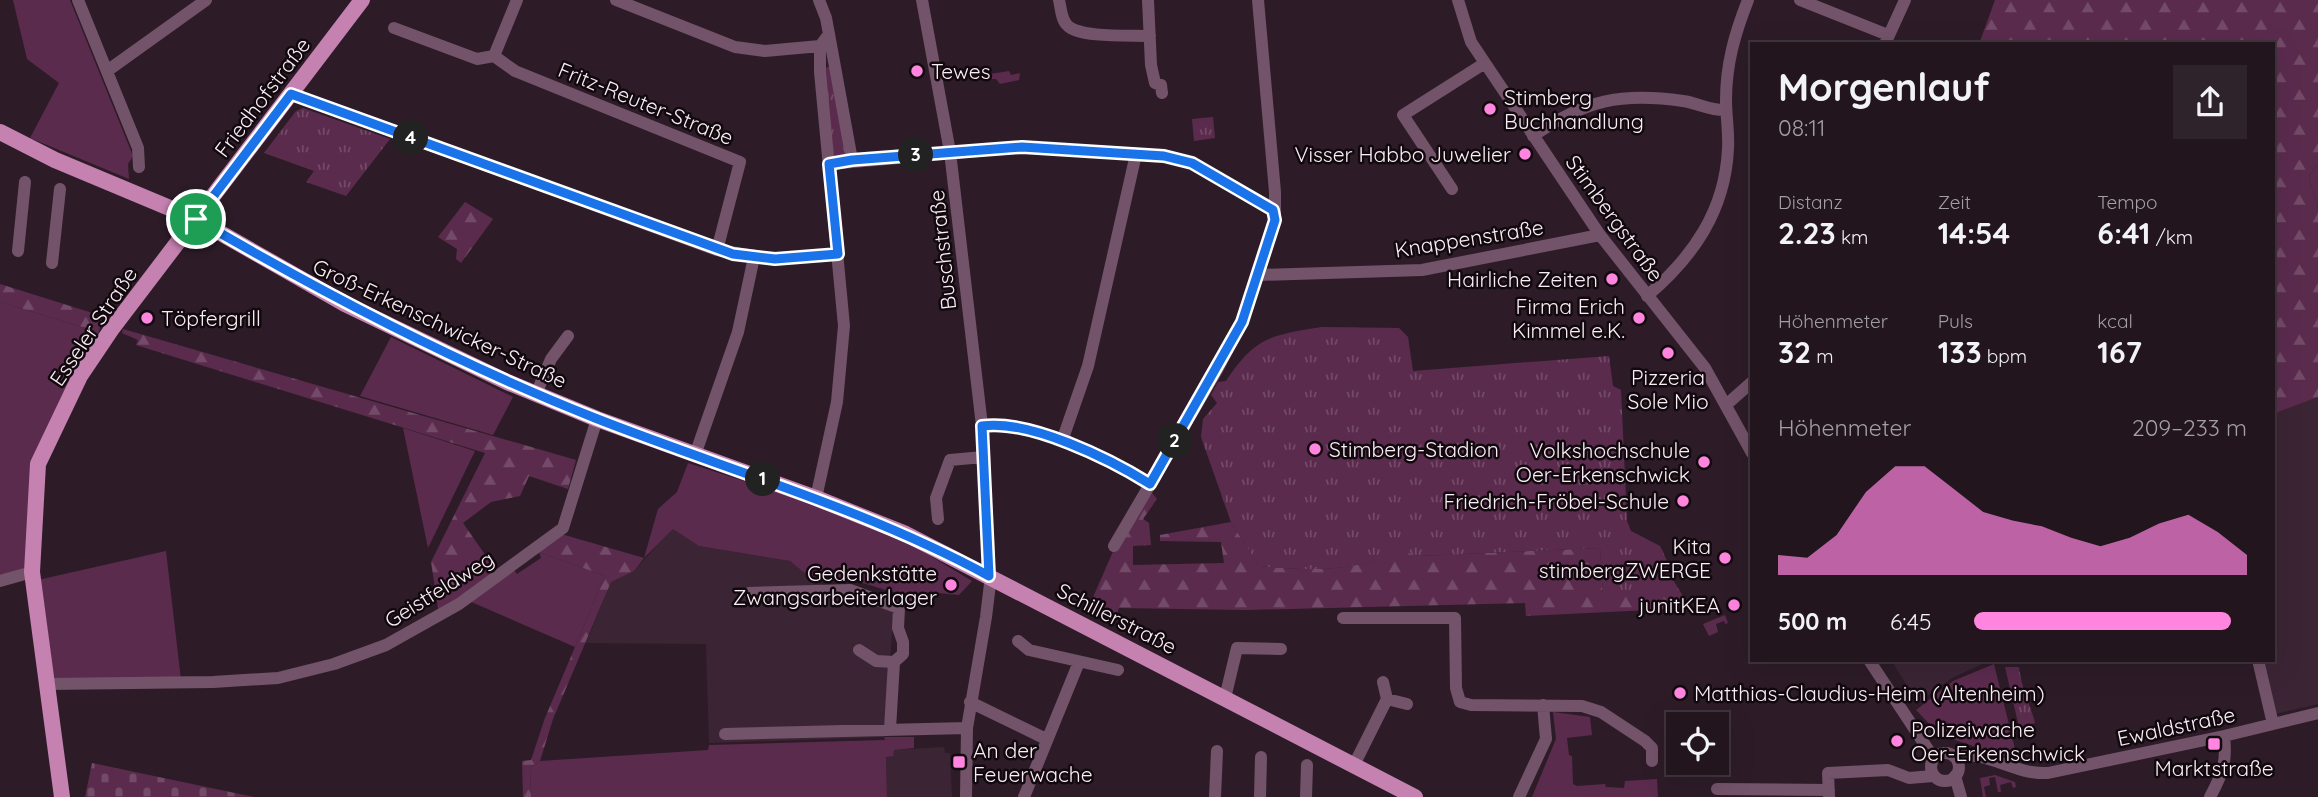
<!DOCTYPE html>
<html lang="de">
<head>
<meta charset="utf-8">
<style>
	body { margin:0; font-family:Quicksand,sans-serif; background:#2e222b; color:#f1f3f6; height:100vh; display:flex; flex-direction:column; font-size:26px; white-space:nowrap }
	* { box-sizing:border-box; margin:0 }
	p { font-size:23px; color:#a29fa4 }
	.icon { flex:none; width:38px; height:38px; fill:none; stroke:currentColor; stroke-width:2; stroke-linecap:round; stroke-linejoin:round }
	.map { position:relative; flex:1; overflow:hidden }
	.panel { position:absolute; left:1750px; top:42px; width:525px; height:620px; display:flex; flex-direction:column; background:#22151e; border-radius:0px; box-shadow:0 7px 28px #0002,0 0 0 2px #3f343c }
	.panel>* { flex:none }
	.controls { position:absolute; left:1666px; top:712px; display:grid; gap:14px }
	.controls a { display:grid; place-items:center; width:63px; height:63px; border-radius:0px; background:#22151e; box-shadow:0 7px 28px #0002,0 0 0 2px #3f343c; font-size:35px }
	.pin { position:absolute; display:grid; place-items:center; width:60px; height:60px; color:#fff; margin:-30px; border:4px solid #fff; border-radius:50%; box-shadow:0 2px 7px #0007 }
	.km { position:absolute; width:35px; height:35px; margin:-18px; border-radius:50%; background:#222; color:#fff; font-size:19px; line-height:35px; text-align:center }
	.round { display:grid; place-items:center; flex:none; width:74px; height:74px; border-radius:0px; background:#2e222b }
	.headline { display:flex; align-items:center; justify-content:space-between; height:119px; padding:0 28px }
	h1 { font-size:38px; font-weight:700; line-height:52px }
	.metrics { display:grid; grid-template-columns:repeat(3,1fr); gap:10px; height:119px; padding:7px 28px }
	.metrics div { display:grid; align-content:center }
	.metrics b { font-size:30px; font-weight:700 }
	.metrics small { font-size:19px; font-weight:400 }
	.metrics p { font-size:19px }
	.chart { height:196px; padding:14px 28px }
	.chart p { display:flex; justify-content:space-between }
	.chart svg { width:100%; height:126px; margin-top:7px; fill:#ff85df; opacity:.7 }
	ul { padding:0 28px; list-style:none; font-size:23px }
	li { display:grid; grid-template-columns:112px 84px 1fr; align-items:center; height:52px }
	li i { height:18px; border-radius:9px; background:#ff85df }
	.map>svg:first-child { display:block }
	.built { fill:#3b2535 }
	.grass { fill:#5b2b4e }
	.forest { fill:url(#forest-firs) }
	.cemetery { fill:url(#cemetery-stones) }
	.park { fill:url(#park-tufts) }
	.lines { fill:none; stroke-linecap:round; stroke-linejoin:round }
	.minor { stroke:#73536a; stroke-width:12 }
	.major { stroke:#c582b1; stroke-width:16 }
	.route-casing { stroke:#fff; stroke-width:14 }
	.route { stroke:#1a73e8; stroke-width:9 }
	.poi-dot { fill:#ff85df; stroke:#11090e; stroke-width:2.5 }
	.labels { text-anchor:middle; dominant-baseline:central; stroke-width:5; stroke-linejoin:round; paint-order:stroke }
	.poi-label { font-size:21px; fill:#faedf5; stroke:#11090e; text-anchor:end }
	.street-label { font-size:21px; fill:#faedf5; stroke:#11090e }
</style>
</head>
<body>
<div class="map">
<svg width="2318" height="797" viewBox="0 0 2318 797">
	<defs>
		<pattern id="forest-firs" width="22" height="20" patternUnits="userSpaceOnUse" patternTransform="scale(1.75)"><rect width="22" height="20" fill="#5b2b4e"/><path d="M5 1l3.5 6h-7zM16 11l3.5 6h-7z" fill="#734a68"/></pattern>
		<pattern id="cemetery-stones" width="16" height="16" patternUnits="userSpaceOnUse" patternTransform="scale(1.75)"><rect width="16" height="16" fill="#5b2b4e"/><path d="M2 7V4a2 2 0 0 1 4 0v3zM10 15v-3a2 2 0 0 1 4 0v3z" fill="#734a68"/></pattern>
		<pattern id="park-tufts" width="24" height="20" patternUnits="userSpaceOnUse" patternTransform="scale(1.75)"><rect width="24" height="20" fill="#5b2b4e"/><path d="M3 7l-1-3M5 7V3M7 7l1-3M15 17l-1-3M17 17v-4M19 17l1-3" fill="none" stroke="#734a68"/></pattern>
	</defs>
	<rect width="100%" height="100%" fill="#2d1c28"/>
	<path class="built" d="M 2318,397 L 2318,704 L 2271,715 L 2258,660 L 2273,660 L 2273,414 Z
		M 673,528 L 699,546 L 790,561 L 815,582 L 894,609 L 884,737 L 709,743 L 706,644 L 586,643 L 611,582 L 634,571 Z
		M 1891,660 L 1991,660 L 1952,678 L 1918,703 Z
		M 944,747 L 945,753 L 950,753 L 952,797 L 887,797 L 886,756 L 893,756 L 893,750 Z"/>
	<path class="grass" d="M 13,0 L 70,0 L 133,156 L 128,164 L 129,179 L 30,138 L 59,83 L 27,59 Z
		M 1009,71 L 1011,75 L 1020,73 L 1019,80 L 1000,84 L 996,79 L 991,79 L 990,74 Z
		M 2318,164 L 2318,209 L 2309,176 Z
		M 0,302 L 99,332 L 75,375 L 34,463 L 27,569 L 0,576 Z
		M 391,337 L 513,397 L 493,435 L 360,396 Z
		M 403,428 L 475,451 L 428,548 Z
		M 688,463 L 822,506 L 909,543 L 972,581 L 959,595 L 928,592 L 921,607 L 896,593 L 856,581 L 815,582 L 790,561 L 699,546 L 673,529 L 644,558 L 658,509 L 677,492 Z
		M 166,551 L 181,680 L 53,680 L 38,580 Z
		M 539,552 L 605,576 L 575,647 L 469,601 L 513,569 L 517,574 L 541,558 Z
		M 1725,615 L 1728,623 L 1725,624 L 1724,621 L 1716,624 L 1718,632 L 1709,636 L 1703,624 Z
		M 1994,664 L 2018,761 L 1940,735 L 1916,710 L 1953,681 Z
		M 1553,712 L 1590,717 L 1592,735 L 1567,738 L 1569,755 L 1572,756 L 1573,784 L 1577,786 L 1605,784 L 1606,787 L 1624,788 L 1625,781 L 1657,779 L 1658,797 L 1532,797 L 1556,739 Z
		M 884,737 L 914,737 L 914,748 L 894,750 L 893,756 L 886,757 L 887,797 L 531,797 L 530,768 L 540,761 L 708,750 L 709,745 L 885,740 Z
		M 1995,775 L 2015,782 L 2016,787 L 2013,788 L 2011,782 L 2000,785 L 2001,792 L 1998,792 L 1995,777 L 1989,778 L 1990,785 L 1984,787 L 1986,797 L 1983,797 L 1980,778 Z"/>
	<path class="forest" d="M 1995,0 L 2318,0 L 2318,164 L 2309,176 L 2318,209 L 2318,397 L 2273,414 L 2273,44 L 1979,44 Z
		M 465,202 L 493,219 L 461,263 L 456,259 L 457,249 L 438,237 Z
		M 0,284 L 102,316 L 99,332 L 0,302 Z
		M 123,329 L 576,460 L 568,489 L 529,476 L 520,496 L 491,502 L 463,523 L 497,572 L 439,614 L 431,562 L 485,453 L 136,345 L 138,340 L 122,333 Z
		M 1152,493 L 1157,499 L 1143,519 L 1149,523 L 1151,545 L 1133,546 L 1133,565 L 1224,563 L 1221,542 L 1160,541 L 1160,535 L 1231,522 L 1259,566 C 1302,570 1336,572 1378,560 L 1385,545 L 1419,556 L 1600,548 L 1603,595 L 1661,582 L 1666,568 L 1690,608 L 1526,616 L 1525,603 L 1246,610 L 1119,608 L 1113,624 L 1087,611 L 1115,547 Z
		M 561,534 L 644,558 L 634,571 L 611,582 L 553,719 L 540,761 L 530,768 L 531,797 L 523,797 L 522,761 L 531,760 L 545,718 L 605,576 L 539,552 Z"/>
	<path class="cemetery" d="M 92,763 L 254,797 L 85,797 Z"/>
	<path class="park" d="M 834,66 L 847,155 L 832,157 L 823,68 Z
		M 303,108 L 390,139 L 346,196 L 306,182 L 314,171 L 264,153 L 296,111 Z
		M 1213,117 L 1215,138 L 1194,141 L 1192,119 Z
		M 1322,327 L 1399,328 L 1408,337 L 1413,371 L 1609,356 L 1613,386 L 1621,390 L 1627,521 L 1631,531 L 1660,546 L 1668,563 L 1661,582 L 1661,597 L 1603,595 L 1600,548 L 1419,556 L 1385,546 L 1379,560 C 1336,572 1302,570 1259,566 L 1231,522 L 1201,437 L 1203,419 L 1217,403 L 1211,395 L 1218,382 L 1226,381 C 1255,337 1271,335 1322,327 Z
		M 2005,667 L 2019,667 C 2021,687 2030,703 2035,723 L 2019,727 Z"/>
	<g class="lines">
		<path class="minor" d="M 78,0 L 138,148 L 139,167
			M 616,0 L 735,47 L 765,51 L 820,46
			M 922,0 L 950,152 L 982,426 L 988,541 L 990,584 L 986,617 L 967,728 L 966,797
			M 1059,0 C 1061,8 1061,20 1068,26 C 1081,38 1131,35 1150,36
			M 1148,0 L 1151,65 L 1155,83 L 1161,85 L 1162,93
			M 1458,0 L 1471,42 L 1485,63 L 1600,235 L 1705,368 L 1752,453
			M 1800,0 L 1888,35
			M 394,28 L 477,59 L 494,56 L 517,0
			M 829,34 L 852,160
			M 1885,44 L 1905,0
			M 494,56 L 515,71 L 740,162 L 717,250
			M 107,71 L 206,0
			M 291,94 L 717,250 L 774,259 L 838,254
			M 1533,136 C 1585,100 1621,92 1683,101 C 1698,103 1711,111 1726,110
			M 829,164 L 1022,147 L 1164,156 L 1192,163 L 1273,210
			M 1452,189 L 1403,115 L 1485,63
			M 18,251 L 25,182
			M 52,263 L 60,189
			M 1259,275 L 1422,270 L 1600,235
			M 1647,296 C 1693,257 1725,211 1728,149 C 1729,132 1726,116 1726,100 C 1726,64 1735,33 1748,0
			M 536,394 L 551,359 L 568,336
			M 1726,405 L 1752,382
			M 982,426 C 1029,419 1109,459 1150,484
			M 1062,441 L 1088,366 L 1136,154
			M 695,455 L 738,332 L 754,257
			M 816,498 L 837,402 L 844,326 L 820,72 L 820,46 L 829,34 L 826,18 L 819,0
			M 938,519 L 936,498 L 950,460 L 983,457
			M 1114,546 L 1217,370 L 1242,322 L 1275,220 L 1275,192 L 1258,0
			M 0,581 L 32,572
			M 749,593 L 850,590 L 899,608 L 898,628 L 903,642 L 903,654 L 894,662
			M 1343,618 L 1455,618 L 1456,688 L 1460,702 L 1471,705 L 1582,706 L 1601,712 L 1645,741 L 1652,748 L 1652,761
			M 1018,641 L 1029,650 L 1118,670
			M 859,650 L 876,661 L 894,662 L 890,729
			M 1869,660 L 1933,757
			M 2258,660 L 2273,724
			M 1383,682 L 1387,699
			M 47,684 L 213,682 L 278,678 L 334,664 L 386,645 L 459,604 L 563,528 L 597,419
			M 1225,698 L 1237,648 L 1281,649
			M 970,702 L 1046,739
			M 725,734 L 967,728
			M1931 767a14 14 0 1 1 28 0a14 14 0 1 1-28 0Z
			M 1956,757 C 1987,749 2012,775 2048,773 L 2224,736 L 2318,713
			M 1354,765 L 1387,699 L 1407,704
			M 1955,776 L 1961,797
			M 1717,789 L 1829,790
			M 1024,797 L 1079,662
			M 1215,797 L 1217,751
			M 1260,797 L 1261,757
			M 1306,797 L 1307,765
			M 1519,797 L 1546,739 L 1543,705
			M 1829,797 L 1828,773 L 1888,770 L 1909,778 L 1933,776
			M 2210,797 C 2223,773 2227,762 2224,736"/>
		<path class="major" d="M 0,132 L 55,160 L 196,219 L 345,304 L 507,382 L 597,419 L 816,498 L 906,534 L 1415,797
			M 62,797 L 32,572 L 38,464 L 80,376 L 111,330 L 362,0"/>
	</g>
	<g class="lines">
		<defs>
			<path id="route" d="M 291,94 L 733,254 L 775,259 L 838,254 L 829,164 L 852,160 L 1022,147 L 1164,156 L 1192,163 L 1273,210 L 1275,220 L 1242,322 L 1150,484 C 1110,459 1029,419 982,426 L 989,576 C 864,508 727,470 595,418 C 456,363 324,294 196,219 Z"/>
		</defs>
		<use href="#route" class="route-casing"/>
		<use href="#route" class="route"/>
	</g>
	<g class="poi-dot">
		<circle cx="917" cy="71" r="7"/>
		<circle cx="1490" cy="109" r="7"/>
		<circle cx="1525" cy="154" r="7"/>
		<circle cx="1612" cy="279" r="7"/>
		<circle cx="147" cy="318" r="7"/>
		<circle cx="1639" cy="318" r="7"/>
		<circle cx="1668" cy="353" r="7"/>
		<circle cx="1315" cy="449" r="7"/>
		<circle cx="1704" cy="462" r="7"/>
		<circle cx="1683" cy="501" r="7"/>
		<circle cx="1725" cy="558" r="7"/>
		<circle cx="951" cy="585" r="7"/>
		<circle cx="1734" cy="605" r="7"/>
		<circle cx="1680" cy="693" r="7"/>
		<circle cx="1897" cy="741" r="7"/>
		<rect x="2207" y="737" width="14" height="14" rx="3.5"/>
		<rect x="952" y="755" width="14" height="14" rx="3.5"/>
	</g>
	<g class="labels">
		<g class="poi-label">
			<text x="931" y="71" text-anchor="start">Tewes</text>
			<text x="1504" y="97" text-anchor="start">Stimberg<tspan x="1504" dy="24">Buchhandlung</tspan></text>
			<text x="1511" y="154">Visser Habbo Juwelier</text>
			<text x="1598" y="279">Hairliche Zeiten</text>
			<text x="1625" y="306">Firma Erich<tspan x="1625" dy="24">Kimmel e.K.</tspan></text>
			<text x="161" y="318" text-anchor="start">Töpfergrill</text>
			<text x="1668" y="377" text-anchor="middle">Pizzeria<tspan x="1668" dy="24">Sole Mio</tspan></text>
			<text x="1329" y="449" text-anchor="start">Stimberg-Stadion</text>
			<text x="1690" y="450">Volkshochschule<tspan x="1690" dy="24">Oer-Erkenschwick</tspan></text>
			<text x="1669" y="501">Friedrich-Fröbel-Schule</text>
			<text x="1711" y="546">Kita<tspan x="1711" dy="24">stimbergZWERGE</tspan></text>
			<text x="937" y="573">Gedenkstätte<tspan x="937" dy="24">Zwangsarbeiterlager</tspan></text>
			<text x="1720" y="605">junitKEA</text>
			<text x="1694" y="693" text-anchor="start">Matthias-Claudius-Heim (Altenheim)</text>
			<text x="1911" y="729" text-anchor="start">Polizeiwache<tspan x="1911" dy="24">Oer-Erkenschwick</tspan></text>
			<text x="973" y="750" text-anchor="start">An der<tspan x="973" dy="24">Feuerwache</tspan></text>
			<text x="2214" y="768" text-anchor="middle">Marktstraße</text>
		</g>
		<g class="street-label">
			<text transform="translate(262 97) rotate(-53)">Friedhofstraße</text>
			<text transform="translate(646 103) rotate(22)">Fritz-Reuter-Straße</text>
			<text transform="translate(1615 218) rotate(54)">Stimbergstraße</text>
			<text transform="translate(1469 238) rotate(-9)">Knappenstraße</text>
			<text transform="translate(942 250) rotate(-96)">Buschstraße</text>
			<text transform="translate(440 323) rotate(25)">Groß-Erkenschwicker-Straße</text>
			<text transform="translate(93 326) rotate(-56)">Esseler Straße</text>
			<text transform="translate(439 589) rotate(-32)">Geistfeldweg</text>
			<text transform="translate(1117 618) rotate(27)">Schillerstraße</text>
			<text transform="translate(2176 726) rotate(-12)">Ewaldstraße</text>
		</g>
	</g>
</svg>
<div class="controls">
<a><svg class="icon" aria-label="locate" viewBox="0 0 24 24"><circle cx="12" cy="12" r="6"/><path d="M12 2v4M12 18v4M2 12h4M18 12h4"/></svg></a>
</div>
<div class="pin" style="left:196px;top:219px;background:#1e9e55"><svg class="icon" aria-label="arrive" viewBox="0 0 24 24"><path d="M6 21V4h12l-3 4 3 4H6"/></svg></div>
<b class="km" style="left:763px;top:479px">1</b>
<b class="km" style="left:1175px;top:441px">2</b>
<b class="km" style="left:916px;top:155px">3</b>
<b class="km" style="left:411px;top:138px">4</b>
<section class="panel">
<div class="headline"><div><h1>Morgenlauf</h1><p>08:11</p></div><a class="round"><svg class="icon" aria-label="share" viewBox="0 0 24 24"><path d="M12 15V3M7 8l5-5 5 5M5 13v7h14v-7"/></svg></a></div>
<div class="metrics">
<div><p>Distanz</p><b>2.23<small> km</small></b></div>
<div><p>Zeit</p><b>14:54</b></div>
<div><p>Tempo</p><b>6:41<small> /km</small></b></div>
</div>
<div class="metrics">
<div><p>Höhenmeter</p><b>32<small> m</small></b></div>
<div><p>Puls</p><b>133<small> bpm</small></b></div>
<div><p>kcal</p><b>167</b></div>
</div>
<div class="chart"><p><span>Höhenmeter</span>209–233 m</p>
<svg viewBox="0 0 160 44" preserveAspectRatio="none"><path d="M0 44V37L10 38L20 30L30 15L40 6L50 6L60 14L70 22L80 25L90 27L100 31L110 34L120 31L130 26L140 23L150 29L160 37V44z"/></svg>
</div>
<ul>
<li><b>500 m</b>6:45<i style="width:94%"></i></li>
</ul>
</section>
</div>
</body>
</html>
